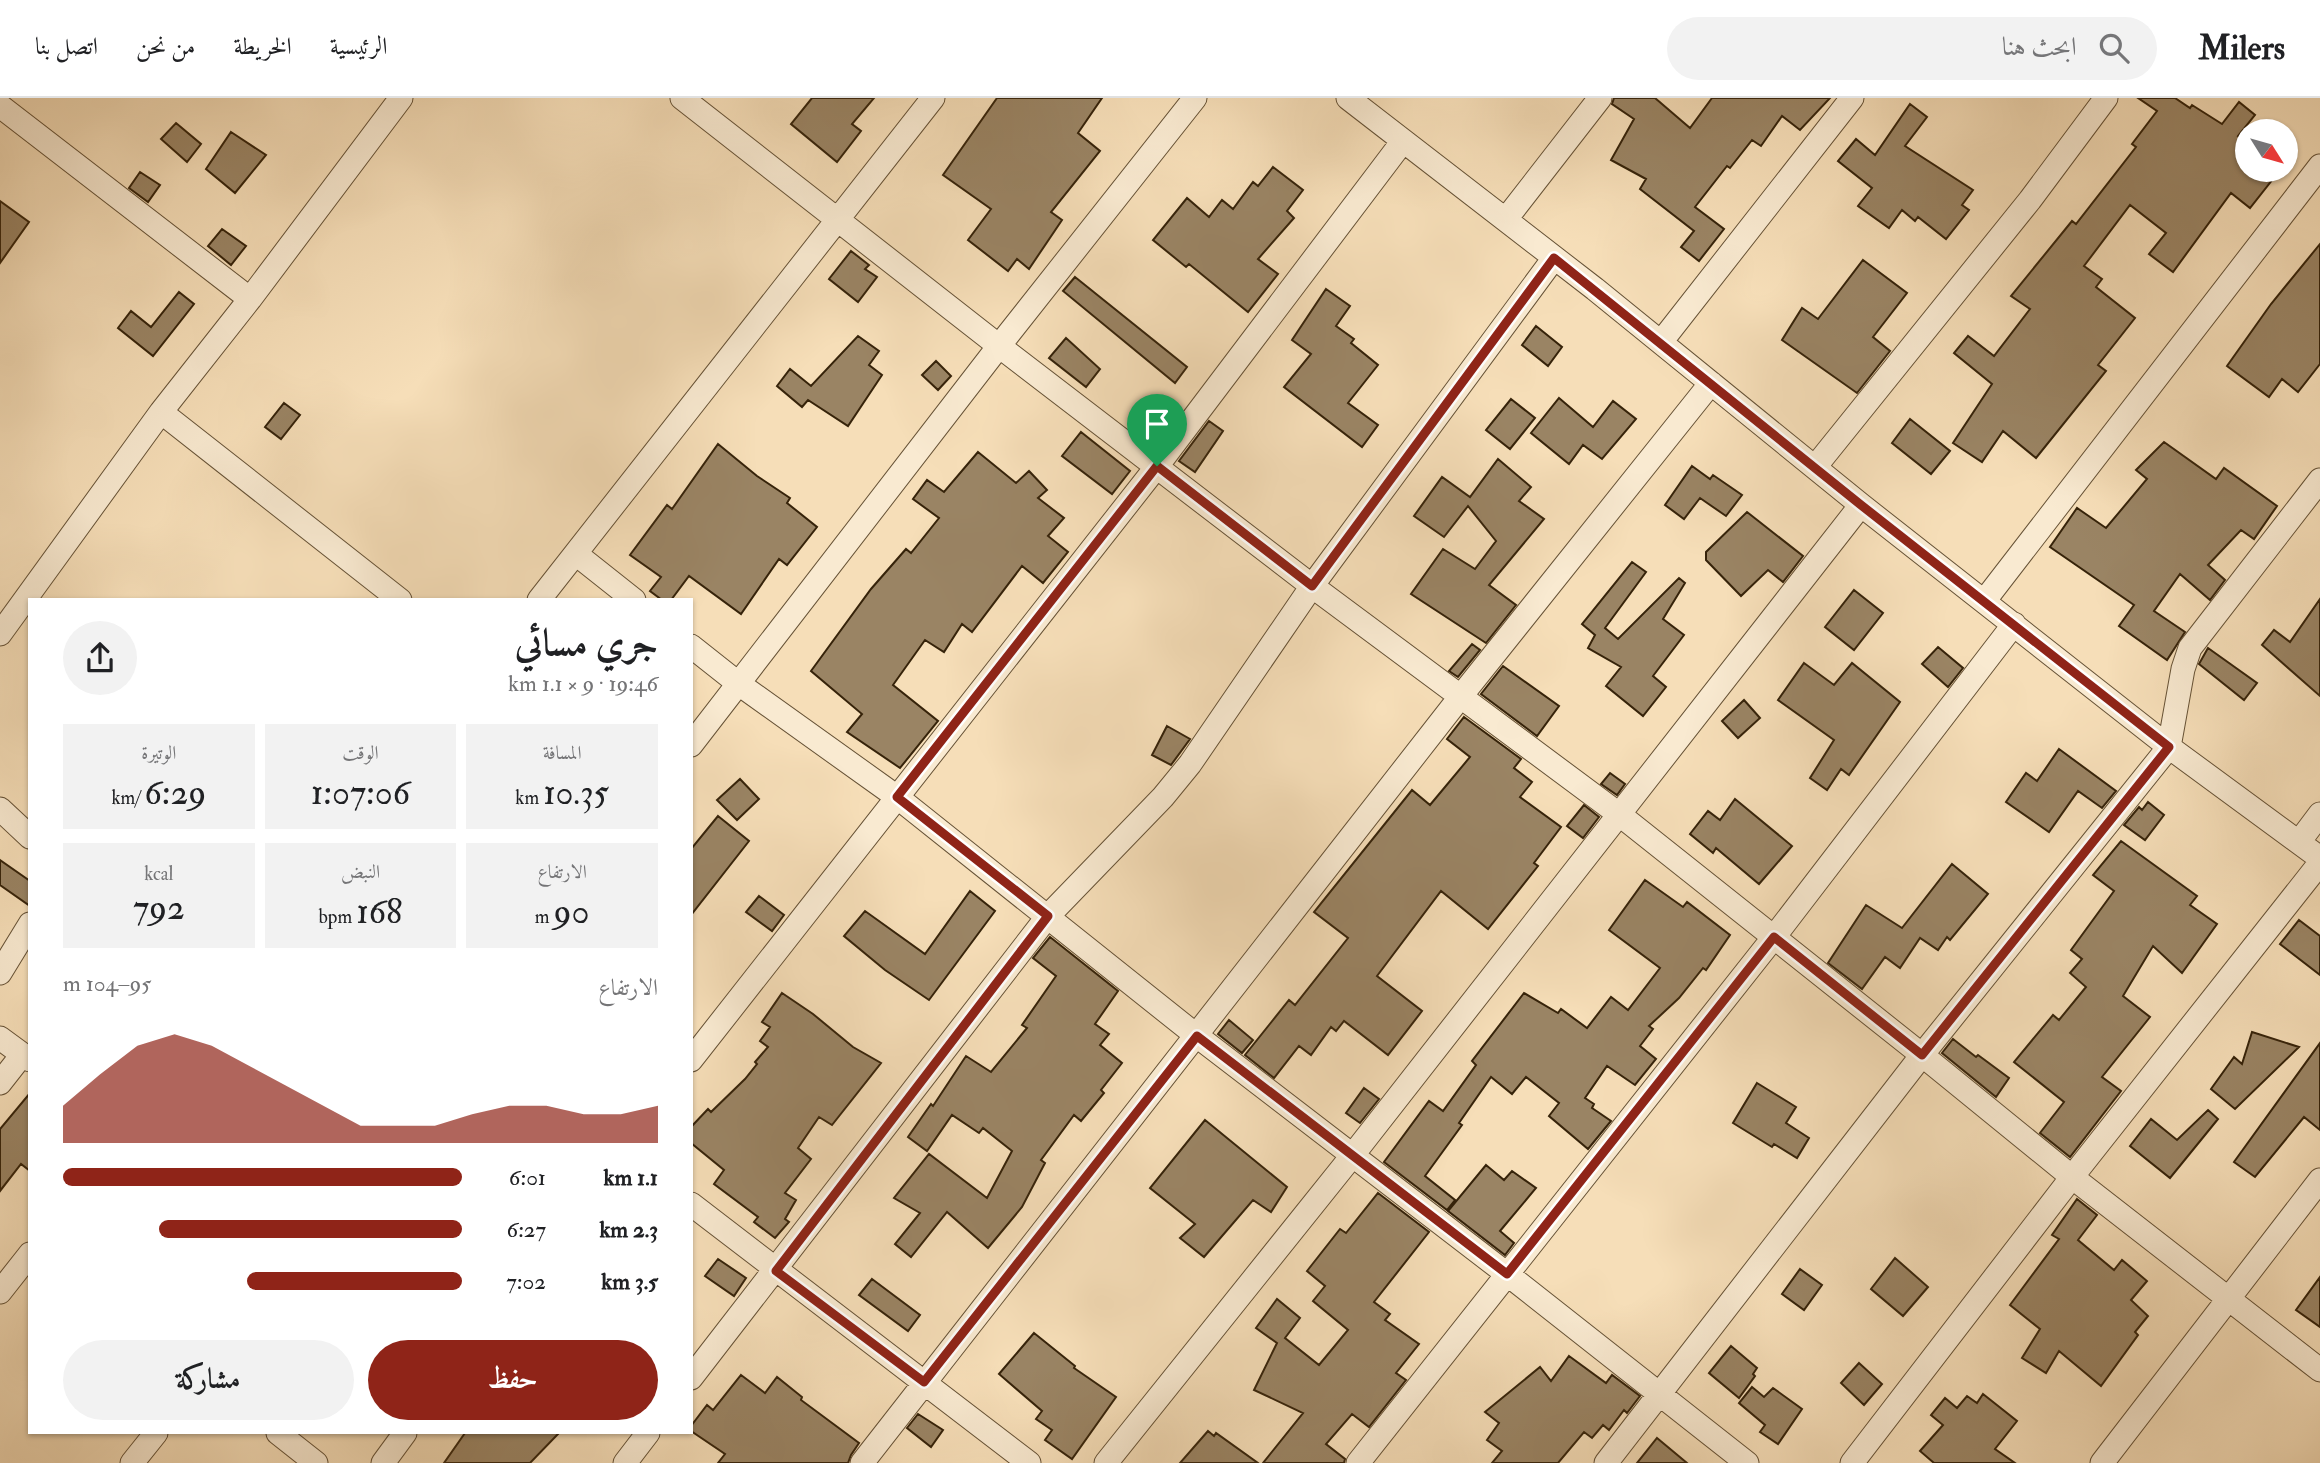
<!DOCTYPE html>
<html lang="ar">
<head>
<meta charset="utf-8">
<style>
	body { margin:0; font-family:"IM FELL Double Pica",Amiri,serif; background:#f2f2f2; color:#202124; direction:rtl; height:100vh; display:flex; flex-direction:column; font-size:26px; white-space:nowrap }
	* { box-sizing:border-box; margin:0 }
	p { font-size:23px; color:#757577 }
	.icon { flex:none; width:38px; height:38px; fill:none; stroke:currentColor; stroke-width:2; stroke-linecap:round; stroke-linejoin:round }
	.map { position:relative; flex:1; overflow:hidden; direction:ltr }
	.panel { position:absolute; left:28px; top:500px; width:665px; height:836px; display:flex; flex-direction:column; background:#fff; border-radius:0px; box-shadow:0 2px 5px #0004; direction:rtl }
	.panel>* { flex:none }
	.needle { width:46px; rotate:127deg }
	.buttons { position:absolute; left:2235px; top:21px; display:grid; gap:14px }
	.buttons a { display:grid; place-items:center; width:63px; height:63px; border-radius:50%; background:#fff; box-shadow:0 2px 5px #0004; font-size:35px }
	.pin { position:absolute; display:grid; place-items:center; width:60px; height:60px; color:#fff; margin:-72px -30px; border-radius:50% 50% 50% 0; rotate:-45deg; box-shadow:0 0 7px #0007 }
	.pin .icon { rotate:45deg }
	.round { display:grid; place-items:center; flex:none; width:74px; height:74px; border-radius:37px; background:#f2f2f2 }
	.overview { display:flex; align-items:center; justify-content:space-between; height:119px; padding:0 35px }
	h1 { font-size:38px; font-weight:600; line-height:52px }
	.metrics { display:grid; grid-template-columns:repeat(3,1fr); gap:10px; height:119px; padding:7px 35px }
	.metrics div { display:grid; align-content:center; border-radius:0px; background:#f2f2f2; text-align:center }
	.metrics b { font-size:35px; font-weight:600 }
	.metrics small { font-size:19px; font-weight:400 }
	.metrics p { font-size:19px }
	.chart { height:196px; padding:14px 35px }
	.chart p { display:flex; justify-content:space-between }
	.chart svg { width:100%; height:126px; margin-top:7px; fill:#8f2418; opacity:.7 }
	.cta { display:flex; gap:14px; margin-top:auto; padding:14px 35px }
	.cta a { flex:1; height:80px; border-radius:42px; background:#8f2418; color:#fff; font-size:28px; font-weight:600; line-height:80px; text-align:center }
	.cta a+a { background:#f2f2f2; color:#202124 }
	ul { padding:0 35px; list-style:none; font-size:23px }
	li { display:grid; grid-template-columns:112px 84px 1fr; align-items:center; height:52px }
	li i { height:18px; border-radius:9px; background:#8f2418 }
	header { display:flex; align-items:center; gap:42px; box-sizing:border-box; height:98px; padding:0 35px; background:#fff; border-bottom:2px solid #e0e0e0 }
	header strong { font-size:33px }
	nav { display:flex; gap:38px; margin-inline-start:auto; font-size:24px }
	.search { width:490px; height:63px; background:#f2f2f2; display:flex; align-items:center; gap:18px; box-sizing:border-box; padding:0 24px; border-radius:38px; color:#757577; font-size:26px }
	.map>svg:first-child { display:block }
	.building { fill:#9a8464; stroke:#36230a; stroke-width:2 }
	.lines { fill:none; stroke-linecap:round; stroke-linejoin:round }
	.street-casing { stroke:#665236; stroke-width:25 }
	.street { stroke:#f9ead1; stroke-width:23 }
	.route-casing { stroke:#fff; stroke-width:14 }
	.route { stroke:#8f2418; stroke-width:9 }
</style>
</head>
<body>
<header>
<strong>Milers</strong>
<div class="search"><svg class="icon" aria-label="search" viewBox="0 0 24 24"><circle cx="10" cy="10" r="6"/><path d="M15 15l6 6"/></svg>ابحث هنا</div>
<nav><a>الرئيسية</a><a>الخريطة</a><a>من نحن</a><a>اتصل بنا</a></nav>
</header>
<div class="map">
<svg width="2320" height="1365" viewBox="0 0 2320 1365">
	<rect width="100%" height="100%" fill="#f6deb8"/>
	<filter id="stains"><feTurbulence type="fractalNoise" baseFrequency=".00286" numOctaves="4"/><feColorMatrix values="0 0 0 0 .2 0 0 0 0 .09 0 0 0 0 .02 0 0 0 .5 -.17"/></filter>
	<radialGradient id="worn" r=".72"><stop offset=".6" stop-color="#630" stop-opacity="0"/><stop offset="1" stop-color="#630" stop-opacity=".3"/></radialGradient>
	<path class="building" d="M 812,0 L 874,0 L 852,26 L 861,33 L 837,64 L 791,26 Z
		M 997,0 L 1102,0 L 1078,35 L 1100,53 L 1051,114 L 1062,122 L 1029,171 L 1017,161 L 1008,173 L 968,142 L 991,111 L 943,77 Z
		M 1614,0 L 1655,0 L 1690,30 L 1712,0 L 1830,0 L 1800,32 L 1782,18 L 1761,48 L 1752,42 L 1730,70 L 1727,68 L 1695,109 L 1724,131 L 1699,163 L 1681,149 L 1694,133 L 1640,91 L 1646,81 L 1611,62 L 1634,21 L 1612,6 Z
		M 2138,0 L 2175,0 L 2190,10 L 2192,7 L 2222,26 L 2239,4 L 2255,17 L 2238,38 L 2247,45 L 2247,72 L 2280,72 L 2250,110 L 2231,95 L 2173,174 L 2149,156 L 2166,135 L 2130,107 L 2084,168 L 2102,181 L 2096,189 L 2135,220 L 2098,267 L 2106,273 L 2036,360 L 2003,333 L 1982,364 L 1953,345 L 1992,286 L 1954,255 L 1968,238 L 1994,258 L 2030,211 L 2011,198 L 2072,123 L 2076,126 L 2136,49 L 2132,46 L 2157,13 Z
		M 1910,6 L 1927,19 L 1905,48 L 1973,92 L 1962,107 L 1969,112 L 1946,141 L 1918,119 L 1915,123 L 1902,112 L 1889,130 L 1858,108 L 1872,90 L 1838,63 L 1856,41 L 1875,57 Z
		M 176,25 L 201,46 L 187,64 L 161,41 Z
		M 231,34 L 266,57 L 235,95 L 206,71 Z
		M 1273,69 L 1303,92 L 1287,113 L 1294,120 L 1258,161 L 1278,176 L 1248,214 L 1189,166 L 1186,169 L 1153,142 L 1187,100 L 1209,119 L 1222,102 L 1233,111 L 1253,84 L 1258,88 Z
		M 140,74 L 160,87 L 148,104 L 129,90 Z
		M 0,103 L 29,124 L 0,165 Z
		M 222,131 L 246,148 L 231,167 L 208,148 Z
		M 2320,146 L 2320,266 L 2298,294 L 2282,281 L 2269,299 L 2227,268 L 2271,206 Z
		M 851,153 L 869,167 L 865,171 L 877,179 L 858,204 L 829,181 Z
		M 1863,162 L 1907,195 L 1873,239 L 1890,253 L 1857,295 L 1782,242 L 1802,210 L 1818,221 Z
		M 1075,179 L 1187,269 L 1175,285 L 1063,193 Z
		M 1326,191 L 1350,208 L 1336,228 L 1354,241 L 1351,245 L 1378,267 L 1348,305 L 1378,327 L 1362,349 L 1284,289 L 1311,256 L 1292,242 Z
		M 179,194 L 194,206 L 153,258 L 118,230 L 131,213 L 151,229 Z
		M 1536,228 L 1562,249 L 1548,268 L 1522,247 Z
		M 858,238 L 879,253 L 869,267 L 882,277 L 848,328 L 808,302 L 802,309 L 777,288 L 790,271 L 811,288 Z
		M 1066,240 L 1100,271 L 1086,289 L 1049,260 Z
		M 936,263 L 951,278 L 938,292 L 922,277 Z
		M 1559,300 L 1593,329 L 1613,303 L 1636,321 L 1602,361 L 1583,347 L 1569,366 L 1531,335 Z
		M 1511,301 L 1535,320 L 1510,351 L 1486,332 Z
		M 284,305 L 300,317 L 281,341 L 265,329 Z
		M 1910,321 L 1950,353 L 1931,376 L 1892,345 Z
		M 1209,323 L 1223,333 L 1195,374 L 1179,363 Z
		M 1081,334 L 1130,373 L 1112,396 L 1062,358 Z
		M 2164,344 L 2216,381 L 2224,370 L 2277,408 L 2254,441 L 2241,432 L 2208,467 L 2225,482 L 2210,502 L 2180,476 L 2154,513 L 2185,534 L 2167,562 L 2119,528 L 2134,507 L 2050,449 L 2077,410 L 2106,430 L 2147,381 L 2136,372 Z
		M 718,346 L 757,378 L 790,400 L 787,405 L 817,429 L 787,467 L 779,461 L 741,516 L 689,478 L 671,502 L 662,502 L 650,493 L 661,479 L 630,457 L 667,407 L 672,411 Z
		M 978,354 L 1016,385 L 1029,373 L 1047,392 L 1038,400 L 1064,420 L 1048,438 L 1068,454 L 1043,485 L 1022,468 L 972,534 L 962,526 L 944,554 L 925,542 L 893,587 L 938,623 L 900,670 L 847,634 L 862,616 L 811,573 L 871,491 L 906,451 L 911,455 L 939,420 L 913,401 L 927,382 L 944,394 Z
		M 1498,361 L 1531,389 L 1519,403 L 1544,421 L 1489,487 L 1516,507 L 1486,545 L 1411,496 L 1443,451 L 1475,471 L 1496,443 L 1468,408 L 1444,439 L 1414,418 L 1442,379 L 1470,399 Z
		M 1692,368 L 1710,381 L 1713,377 L 1742,397 L 1726,418 L 1700,400 L 1684,421 L 1665,407 Z
		M 1747,414 L 1803,458 L 1783,484 L 1768,472 L 1741,498 L 1706,462 L 1706,454 Z
		M 1632,464 L 1646,474 L 1605,530 L 1618,541 L 1679,480 L 1685,485 L 1663,521 L 1684,537 L 1653,578 L 1666,589 L 1643,618 L 1606,588 L 1621,569 L 1588,550 L 1595,537 L 1582,526 Z
		M 1854,492 L 1883,515 L 1854,552 L 1825,529 Z
		M 2320,501 L 2320,598 L 2262,547 L 2274,532 L 2290,544 Z
		M 1472,546 L 1480,552 L 1458,579 L 1449,573 Z
		M 1938,549 L 1963,570 L 1948,589 L 1922,566 Z
		M 2208,550 L 2257,585 L 2244,602 L 2199,566 Z
		M 1804,565 L 1834,587 L 1852,565 L 1900,604 L 1849,677 L 1841,671 L 1827,692 L 1810,680 L 1834,642 L 1778,602 Z
		M 1503,568 L 1559,608 L 1537,638 L 1481,596 Z
		M 1744,602 L 1760,620 L 1738,640 L 1722,623 Z
		M 1464,619 L 1521,661 L 1514,670 L 1532,684 L 1520,699 L 1561,729 L 1534,765 L 1538,768 L 1488,831 L 1441,793 L 1377,878 L 1422,913 L 1388,957 L 1344,923 L 1336,933 L 1331,929 L 1311,957 L 1299,948 L 1274,980 L 1245,957 L 1289,902 L 1295,907 L 1348,840 L 1314,814 L 1412,692 L 1430,707 L 1470,659 L 1447,641 Z
		M 1167,628 L 1190,641 L 1171,667 L 1152,657 Z
		M 2059,651 L 2116,693 L 2102,710 L 2078,693 L 2049,734 L 2006,704 L 2026,675 L 2037,683 Z
		M 1610,675 L 1625,686 L 1617,697 L 1601,686 Z
		M 740,681 L 759,701 L 737,722 L 717,702 Z
		M 1735,701 L 1792,748 L 1759,786 L 1716,750 L 1713,755 L 1690,736 L 1708,713 L 1720,722 Z
		M 2148,704 L 2164,717 L 2145,742 L 2124,727 L 2139,709 L 2142,712 Z
		M 1584,707 L 1599,719 L 1583,740 L 1567,728 Z
		M 718,718 L 749,743 L 691,817 L 691,751 Z
		M 2121,743 L 2197,798 L 2190,807 L 2217,826 L 2182,875 L 2153,848 L 2123,898 L 2150,919 L 2102,979 L 2121,993 L 2070,1059 L 2040,1035 L 2064,1004 L 2014,964 L 2053,917 L 2059,922 L 2086,889 L 2070,875 L 2082,861 L 2071,852 L 2114,793 L 2093,777 Z
		M 0,762 L 30,783 L 30,808 L 0,787 Z
		M 1952,766 L 1988,796 L 1950,842 L 1947,839 L 1938,852 L 1920,840 L 1900,870 L 1885,859 L 1862,891 L 1828,865 L 1866,807 L 1902,830 Z
		M 1645,782 L 1683,809 L 1687,804 L 1730,837 L 1706,872 L 1703,870 L 1679,900 L 1649,928 L 1653,931 L 1640,948 L 1656,961 L 1635,987 L 1607,968 L 1585,1000 L 1594,1006 L 1592,1010 L 1611,1023 L 1588,1051 L 1549,1018 L 1559,1005 L 1526,979 L 1512,996 L 1491,979 L 1459,1025 L 1462,1027 L 1425,1078 L 1455,1102 L 1447,1112 L 1384,1064 L 1429,1003 L 1443,1013 L 1476,967 L 1472,963 L 1524,895 L 1558,915 L 1561,911 L 1587,930 L 1611,899 L 1628,912 L 1660,870 L 1609,832 Z
		M 970,793 L 995,813 L 929,902 L 885,872 L 844,838 L 865,813 L 925,856 Z
		M 759,798 L 784,817 L 772,833 L 746,814 Z
		M 2299,822 L 2320,838 L 2320,877 L 2280,846 Z
		M 1050,839 L 1118,893 L 1095,926 L 1109,936 L 1100,947 L 1122,965 L 1101,992 L 1104,995 L 1081,1023 L 1074,1017 L 1041,1062 L 1045,1065 L 1022,1109 L 988,1150 L 947,1114 L 911,1159 L 895,1146 L 920,1115 L 894,1100 L 929,1056 L 987,1100 L 1012,1053 L 983,1030 L 979,1035 L 952,1017 L 927,1053 L 908,1039 L 931,1006 L 933,1008 L 966,958 L 991,974 L 1027,930 L 1022,927 L 1056,878 L 1033,860 Z
		M 782,895 L 813,916 L 853,949 L 881,965 L 832,1027 L 819,1019 L 798,1050 L 811,1061 L 785,1095 L 796,1102 L 785,1121 L 789,1124 L 775,1140 L 754,1124 L 758,1119 L 714,1086 L 724,1072 L 691,1045 L 691,1029 L 708,1011 L 711,1014 L 745,981 L 757,966 L 755,964 L 768,949 L 760,943 L 770,929 L 762,924 Z
		M 1229,922 L 1253,942 L 1242,955 L 1218,936 Z
		M 2252,934 L 2299,949 L 2235,1011 L 2211,991 L 2234,959 L 2242,966 Z
		M 1953,941 L 1976,959 L 1978,957 L 2009,980 L 1996,999 L 1942,955 Z
		M 2320,945 L 2320,1032 L 2304,1019 L 2255,1079 L 2234,1064 Z
		M 1757,985 L 1796,1009 L 1786,1025 L 1809,1040 L 1797,1060 L 1774,1046 L 1772,1049 L 1733,1025 Z
		M 1364,990 L 1379,1001 L 1360,1025 L 1346,1015 Z
		M 30,995 L 30,1073 L 21,1066 L 0,1093 L 0,1031 Z
		M 2208,1012 L 2218,1021 L 2170,1080 L 2130,1048 L 2151,1021 L 2177,1042 Z
		M 1205,1022 L 1287,1089 L 1271,1114 L 1253,1102 L 1204,1159 L 1180,1140 L 1195,1126 L 1150,1090 Z
		M 1486,1067 L 1504,1082 L 1512,1073 L 1536,1090 L 1500,1133 L 1514,1145 L 1505,1157 L 1448,1113 Z
		M 1378,1095 L 1429,1134 L 1374,1204 L 1390,1216 L 1385,1222 L 1419,1246 L 1396,1275 L 1406,1282 L 1369,1329 L 1352,1316 L 1326,1346 L 1345,1361 L 1344,1365 L 1263,1365 L 1303,1315 L 1254,1292 L 1277,1245 L 1256,1230 L 1277,1201 L 1300,1220 L 1285,1240 L 1319,1267 L 1348,1232 L 1313,1203 L 1325,1188 L 1307,1173 L 1340,1131 L 1346,1135 Z
		M 2077,1101 L 2097,1117 L 2078,1142 L 2114,1172 L 2122,1162 L 2147,1183 L 2131,1202 L 2148,1218 L 2135,1234 L 2138,1237 L 2101,1288 L 2059,1253 L 2046,1275 L 2022,1260 L 2040,1231 L 2010,1207 L 2059,1141 L 2052,1137 Z
		M 1895,1160 L 1928,1189 L 1903,1218 L 1871,1191 Z
		M 718,1161 L 746,1180 L 734,1198 L 705,1178 Z
		M 1800,1171 L 1822,1187 L 1804,1212 L 1782,1196 Z
		M 2320,1179 L 2320,1229 L 2296,1212 Z
		M 872,1181 L 920,1217 L 908,1233 L 859,1197 Z
		M 1034,1235 L 1075,1268 L 1074,1270 L 1116,1299 L 1072,1361 L 1045,1342 L 1052,1332 L 1036,1321 L 1042,1313 L 999,1276 Z
		M 1731,1248 L 1757,1270 L 1753,1276 L 1755,1278 L 1739,1300 L 1709,1275 Z
		M 1569,1258 L 1606,1285 L 1612,1277 L 1640,1298 L 1627,1315 L 1624,1312 L 1609,1332 L 1603,1327 L 1592,1340 L 1584,1334 L 1558,1365 L 1492,1365 L 1502,1353 L 1487,1342 L 1499,1325 L 1485,1314 L 1540,1269 L 1551,1283 Z
		M 1859,1265 L 1882,1286 L 1864,1307 L 1841,1285 Z
		M 741,1277 L 765,1295 L 777,1279 L 802,1299 L 801,1302 L 859,1345 L 851,1357 L 848,1365 L 718,1365 L 725,1356 L 691,1333 L 691,1328 L 707,1307 L 713,1312 Z
		M 1752,1289 L 1764,1299 L 1773,1290 L 1802,1311 L 1778,1346 L 1760,1334 L 1765,1327 L 1739,1305 Z
		M 1983,1296 L 2017,1323 L 1995,1351 L 2015,1365 L 1934,1365 L 1920,1353 L 1943,1327 L 1931,1317 L 1945,1300 L 1957,1310 L 1967,1298 L 1977,1305 Z
		M 918,1316 L 943,1332 L 931,1349 L 907,1330 Z
		M 1208,1333 L 1214,1338 L 1216,1335 L 1258,1365 L 1180,1365 Z
		M 465,1335 L 559,1335 L 530,1365 L 444,1365 Z
		M 1657,1340 L 1687,1365 L 1637,1365 Z"/>
	<g class="lines">
		<defs>
			<path id="street" d="M 682,0 L 999,248 L 1312,488 L 1620,717 L 1922,957 L 2072,1079 L 2320,1272
				M 1348,0 L 1595,191 L 1861,407 L 2169,649 L 2320,760
				M 0,8 L 250,201
				M 1506,121 L 1600,0
				M 1661,244 L 1852,0
				M 161,314 L 400,502
				M 1815,369 L 2030,102 L 2106,0
				M 576,456 L 634,502
				M 539,502 L 933,0
				M 1985,502 L 2320,68
				M 0,536 L 161,314 L 250,201 L 401,0
				M 691,548 L 739,586 L 897,699 L 1197,938 L 1507,1176 L 1747,1365
				M 691,647 L 999,248 L 1195,0
				M 0,711 L 30,739
				M 2299,744 L 2320,716
				M 0,875 L 30,826
				M 0,940 L 30,962
				M 691,962 L 1158,367 L 1403,43
				M 0,985 L 22,957
				M 691,1106 L 1029,1365
				M 0,1194 L 30,1156
				M 691,1280 L 1048,818 L 1163,699 L 1190,666 L 1312,488 L 1554,160
				M 278,1335 L 316,1365
				M 132,1365 L 156,1335
				M 383,1365 L 405,1335
				M 625,1365 L 648,1335
				M 862,1365 L 1461,598 L 1711,285
				M 1106,1365 L 1352,1058 L 1861,407
				M 1358,1365 L 1774,839 L 2014,526
				M 1606,1365 L 1922,957 L 2169,649 L 2183,571 L 2190,550 L 2320,382
				M 1852,1365 L 2072,1079 L 2320,765
				M 2102,1365 L 2320,1082"/>
		</defs>
		<use href="#street" class="street-casing"/>
		<use href="#street" class="street"/>
	</g>
	<g class="lines">
		<defs>
			<path id="route" d="M 1554,160 L 1861,407 L 2169,649 L 1922,957 L 1774,839 L 1507,1176 L 1197,938 L 924,1284 L 776,1173 L 1048,818 L 897,699 L 1157,368 L 1312,488 Z"/>
		</defs>
		<use href="#route" class="route-casing"/>
		<use href="#route" class="route"/>
	</g>
	<rect width="100%" height="100%" filter="url(#stains)"/>
	<rect width="100%" height="100%" fill="url(#worn)"/>
</svg>
<div class="buttons">
<a><svg class="needle" viewBox="-14 -14 28 28"><path d="M0-13l5 13h-10z" fill="#e53935"/><path d="M0 13l5-13h-10z" fill="#757577"/></svg></a>
</div>
<div class="pin" style="left:1157px;top:368px;background:#1e9e55"><svg class="icon" aria-label="arrive" viewBox="0 0 24 24"><path d="M6 21V4h12l-3 4 3 4H6"/></svg></div>
<section class="panel">
<div class="overview"><div><h1>جري مسائي</h1><p>19:46 · 9 × 1.1 km</p></div><a class="round"><svg class="icon" aria-label="share" viewBox="0 0 24 24"><path d="M12 15V3M7 8l5-5 5 5M5 13v7h14v-7"/></svg></a></div>
<div class="metrics">
<div><p>المسافة</p><b>10.35<small> km</small></b></div>
<div><p>الوقت</p><b>1:07:06</b></div>
<div><p>الوتيرة</p><b>6:29<small> /km</small></b></div>
</div>
<div class="metrics">
<div><p>الارتفاع</p><b>90<small> m</small></b></div>
<div><p>النبض</p><b>168<small> bpm</small></b></div>
<div><p>kcal</p><b>792</b></div>
</div>
<div class="chart"><p><span>الارتفاع</span>95–104 m</p>
<svg viewBox="0 0 160 44" preserveAspectRatio="none"><path d="M0 44V31L10 20L20 10L30 6L40 10L50 17L60 24L70 31L80 38L90 38L100 38L110 34L120 31L130 31L140 34L150 34L160 31V44z"/></svg>
</div>
<ul>
<li><b>1.1 km</b>6:01<i style="width:100%"></i></li>
<li><b>2.3 km</b>6:27<i style="width:76%"></i></li>
<li><b>3.5 km</b>7:02<i style="width:54%"></i></li>
</ul>
<div class="cta"><a>حفظ</a><a>مشاركة</a></div>
</section>
</div>
</body>
</html>
